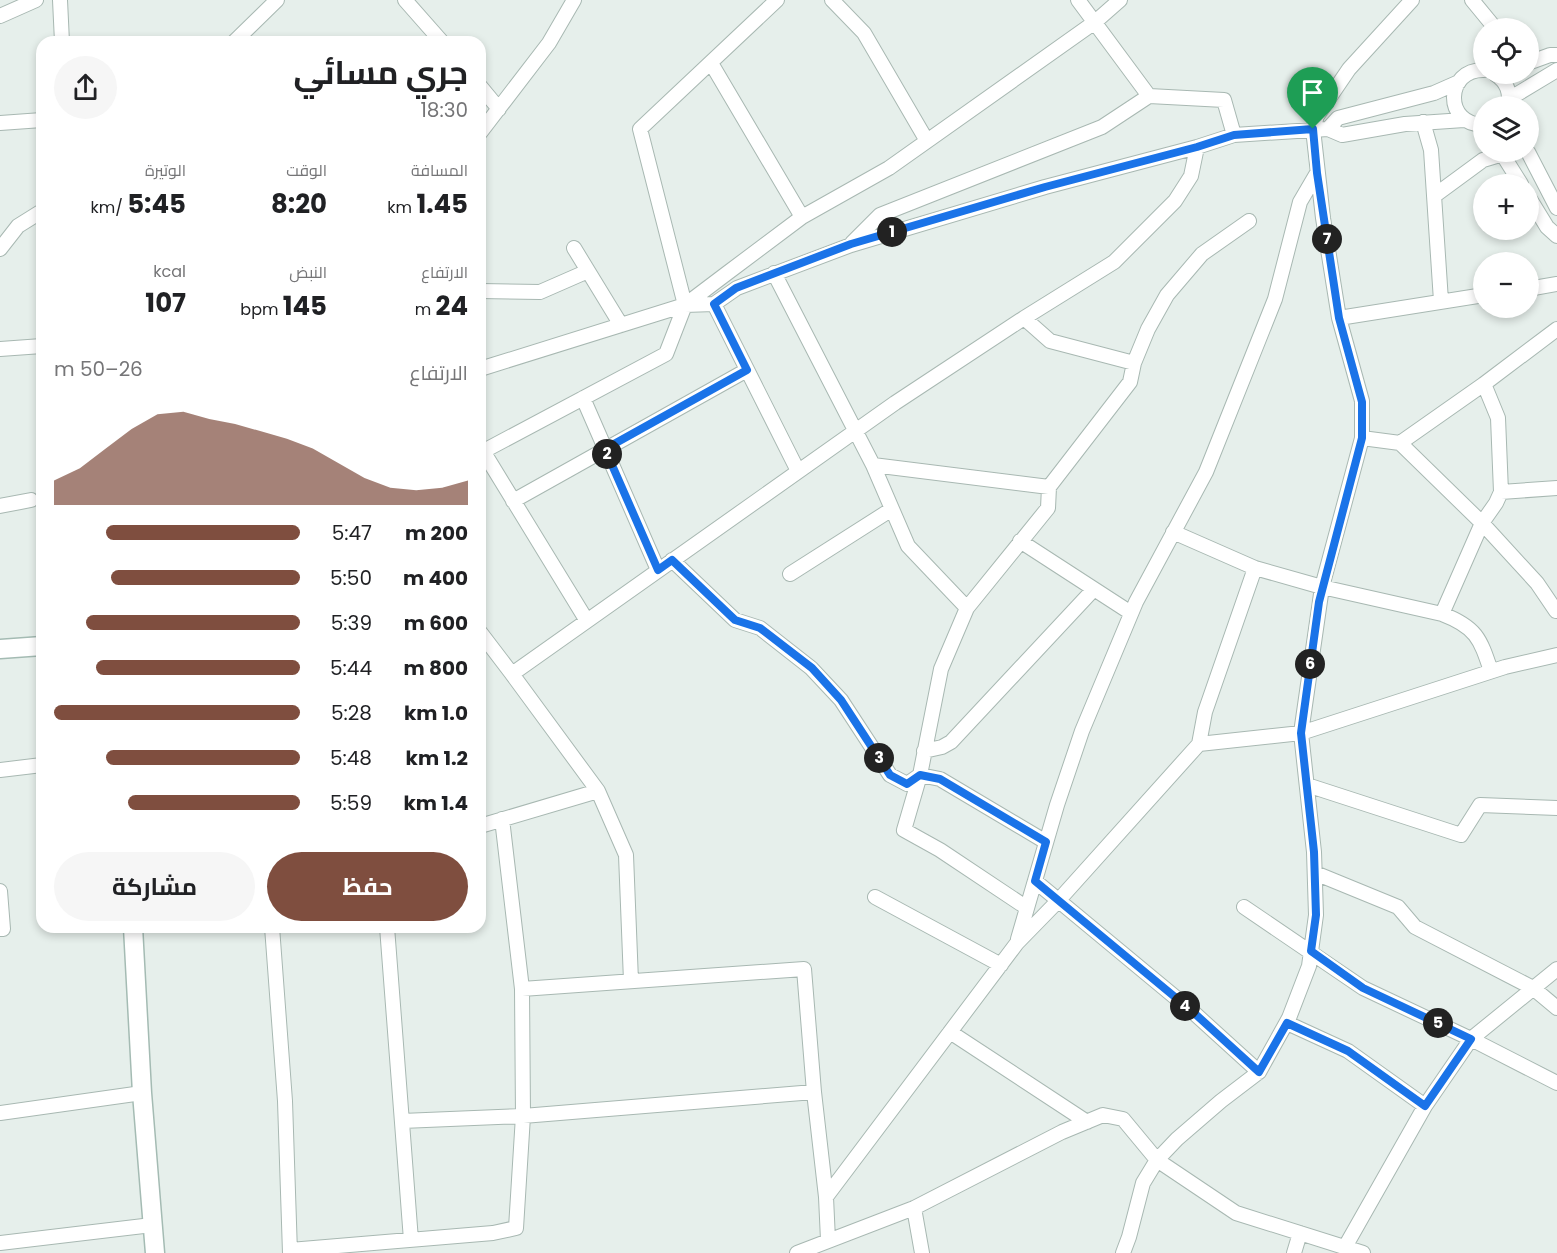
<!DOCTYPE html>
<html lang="ar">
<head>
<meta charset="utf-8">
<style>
	body { margin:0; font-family:Poppins,Cairo,sans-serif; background:#f6f6f6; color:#202124; direction:rtl; height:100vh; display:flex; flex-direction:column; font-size:22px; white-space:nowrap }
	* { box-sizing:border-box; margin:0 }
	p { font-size:20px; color:#757577 }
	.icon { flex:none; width:33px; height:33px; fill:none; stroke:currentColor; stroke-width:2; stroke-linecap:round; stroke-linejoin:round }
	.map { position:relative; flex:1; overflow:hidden; direction:ltr }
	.side { position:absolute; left:36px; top:36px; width:450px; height:897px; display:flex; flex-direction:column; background:#fff; border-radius:18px; box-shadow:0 3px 9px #0003; direction:rtl }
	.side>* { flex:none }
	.controls { position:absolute; left:1473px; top:18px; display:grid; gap:12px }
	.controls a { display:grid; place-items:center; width:66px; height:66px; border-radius:50%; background:#fff; box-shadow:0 3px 9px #0003; font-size:30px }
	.pin { position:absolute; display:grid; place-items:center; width:51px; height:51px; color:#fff; margin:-62px -26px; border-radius:50% 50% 50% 0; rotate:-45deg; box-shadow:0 0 6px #0007 }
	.pin .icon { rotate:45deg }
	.km { position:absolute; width:30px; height:30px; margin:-15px; border-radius:50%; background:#222; color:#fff; font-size:16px; line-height:30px; text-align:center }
	.round { display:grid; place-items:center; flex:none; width:63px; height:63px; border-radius:32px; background:#f6f6f6 }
	.head { display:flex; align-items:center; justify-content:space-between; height:102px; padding:0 18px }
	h1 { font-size:33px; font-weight:700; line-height:45px }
	.metrics { display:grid; grid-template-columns:repeat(3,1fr); gap:9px; height:102px; padding:6px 18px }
	.metrics div { display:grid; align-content:center }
	.metrics b { font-size:26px; font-weight:700 }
	.metrics small { font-size:16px; font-weight:400 }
	.metrics p { font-size:16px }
	.chart { height:168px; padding:12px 18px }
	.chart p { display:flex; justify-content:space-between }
	.chart svg { width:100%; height:108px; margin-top:6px; fill:#7f4e3f; opacity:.7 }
	.primary-button { display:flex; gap:12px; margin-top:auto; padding:12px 18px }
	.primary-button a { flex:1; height:69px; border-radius:36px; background:#7f4e3f; color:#fff; font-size:24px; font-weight:700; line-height:69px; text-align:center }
	.primary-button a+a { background:#f6f6f6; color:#202124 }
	ul { padding:0 18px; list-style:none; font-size:20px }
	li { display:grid; grid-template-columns:96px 72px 1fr; align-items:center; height:45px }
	li i { height:15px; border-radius:8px; background:#7f4e3f }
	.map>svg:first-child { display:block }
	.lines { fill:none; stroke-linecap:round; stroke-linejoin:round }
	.minor-casing { stroke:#a8b8b2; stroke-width:16 }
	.secondary-casing { stroke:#a4bbb3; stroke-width:21 }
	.minor { stroke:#fff; stroke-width:14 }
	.secondary { stroke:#fff; stroke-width:18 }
	.route-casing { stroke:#fff; stroke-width:12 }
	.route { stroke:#1a73e8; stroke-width:8 }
</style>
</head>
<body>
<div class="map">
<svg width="1557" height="1253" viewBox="0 0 1557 1253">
	<rect width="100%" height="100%" fill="#e6efeb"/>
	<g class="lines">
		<defs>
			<path id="minor" d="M 60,0 L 62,42
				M 405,0 L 442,42
				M 832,0 L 864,33 L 927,141
				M 1078,0 L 1149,96
				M 1472,0 L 1495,28
				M 0,16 L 36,0
				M 234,42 L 277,0
				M 711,63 L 802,217
				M 1528,63 L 1550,55 L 1557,55
				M 1484,70 C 1445,69 1443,125 1484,125
				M 1495,74 C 1507,82 1511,92 1508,106
				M 480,86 L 499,109
				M 1509,99 L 1557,70
				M 1423,122 L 1431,150 L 1441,301
				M 0,123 L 42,120
				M 1328,129 L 1338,118 L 1434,93 L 1459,82
				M 480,133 L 549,43 L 574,0
				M 1501,152 L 1521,184
				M 1528,152 L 1557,208
				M 1434,196 L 1483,160 L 1503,154
				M 1528,196 L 1547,227 L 1557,236
				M 852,243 L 880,215 L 1102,127 L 1149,96 L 1224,100 L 1234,135
				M 574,248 L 621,325
				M 0,249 L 18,226 L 42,211
				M 774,273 L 873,465 L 1049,487 L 1130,382 L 1134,363
				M 1528,289 L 1557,284
				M 480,291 L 540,292 L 588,271
				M 714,304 L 798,471
				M 685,305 L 640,129 L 777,0
				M 1024,318 L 1050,341 L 1134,363 L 1148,329 L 1167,295 L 1202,254 L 1249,221
				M 1339,318 L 1484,295
				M 0,349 L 42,346
				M 480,369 L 685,305 L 714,304 L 737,288 L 851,245 L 1045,187 L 1197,147 L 1234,135 L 1328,129 L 1342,135 L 1405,124 L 1464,120
				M 583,398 L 658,570
				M 1362,438 L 1400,443 L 1484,384
				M 1400,443 L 1482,523 L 1537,583 L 1556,611
				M 483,451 L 587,621
				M 480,453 L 666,354 L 685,305 L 726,274 L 802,217 L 889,168 L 1095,22 L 1120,0
				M 1501,492 L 1557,488
				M 513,501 L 747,370
				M 0,506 L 31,500
				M 1173,532 L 1255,568 L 1322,587 L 1442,614 L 1482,523 L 1496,503 L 1501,492 L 1498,418 L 1484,384 L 1557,329
				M 1020,541 L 1131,613
				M 672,560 L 735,620 L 760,628 L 811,668 L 841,700 L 890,775 L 907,784 L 920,775 L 941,669 L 967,608 L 908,546 L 873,465
				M 790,574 L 892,509
				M 967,608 L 1048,508 L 1049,487
				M 1442,614 C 1476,627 1480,638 1491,671
				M 480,632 L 512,674 L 895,403 L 1024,318 L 1114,262 L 1175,201 L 1191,176 L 1197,147
				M 512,674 L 598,791 L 626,855 L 631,981
				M 1199,744 L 1205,712 L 1255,568
				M 924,751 L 942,747 L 951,742 L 1094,589
				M 0,770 L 42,765
				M 1307,785 L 1461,835 L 1480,805 L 1557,808
				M 502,819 L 522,989 L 523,1116 L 814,1092
				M 480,826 L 598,791
				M 1315,873 L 1398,907 L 1415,927 L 1533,988 L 1557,1008
				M 1035,881 L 1193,1012 L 1259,1072
				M 0,891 L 3,929 L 0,929
				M 875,897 L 1001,965
				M 1244,907 L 1363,988 L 1471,1039 L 1557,1083
				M 1027,908 L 940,850 L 904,830 L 920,775 L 940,779 L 1046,842
				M 272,927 L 285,1101 L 290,1253
				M 387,927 L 411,1240
				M 1018,939 L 1057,805 L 1082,731 L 1136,602 L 1206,472 L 1275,299 L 1300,202 L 1317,173
				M 522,989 L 804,969 L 814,1092 L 826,1197 L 828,1240
				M 1287,1023 L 1348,1051 L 1425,1106 L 1345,1247
				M 950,1032 L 1087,1122
				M 1425,1106 L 1471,1039 L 1557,969
				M 0,1113 L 142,1093
				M 826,1197 L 1017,943 L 1058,901 L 1199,744 L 1301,733 L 1505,667 L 1557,655
				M 914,1208 L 922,1253
				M 0,1243 L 152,1225
				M 290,1250 L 493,1233 L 516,1228 L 523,1116 L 402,1121
				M 797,1253 L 914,1208 L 1062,1132 L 1103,1115 L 1123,1119 L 1157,1160 L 1236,1213 L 1363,1253
				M 1123,1253 L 1129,1237 L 1143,1183 L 1157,1160 L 1177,1139 L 1221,1101 L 1259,1072 L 1289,1018 L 1309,966 L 1316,915 L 1314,852 L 1301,733 L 1322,587 L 1362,438 L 1362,401 L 1339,318 L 1323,218 L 1313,129 L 1317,116 L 1349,69 L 1412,0
				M 1294,1253 L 1300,1233"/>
			<path id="secondary" d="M 0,649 L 42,646
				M 133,927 L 142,1093 L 155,1253"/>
		</defs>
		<use href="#minor" class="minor-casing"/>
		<use href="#secondary" class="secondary-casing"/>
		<use href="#minor" class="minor"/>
		<use href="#secondary" class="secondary"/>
	</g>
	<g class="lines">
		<defs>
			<path id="route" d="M 1313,129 L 1317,173 L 1339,318 L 1362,402 L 1362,438 L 1319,602 L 1301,733 L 1314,852 L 1316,915 L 1311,951 L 1363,988 L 1471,1039 L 1425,1106 L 1348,1051 L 1287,1023 L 1259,1072 L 1193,1012 L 1035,881 L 1046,842 L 940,779 L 920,775 L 907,784 L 890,775 L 841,700 L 812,668 L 760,628 L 735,620 L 672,560 L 658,570 L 605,449 L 747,370 L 714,304 L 736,288 L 851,244 L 1045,187 L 1197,147 L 1234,135 Z"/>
		</defs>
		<use href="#route" class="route-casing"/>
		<use href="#route" class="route"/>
	</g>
</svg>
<div class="controls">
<a><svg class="icon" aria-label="locate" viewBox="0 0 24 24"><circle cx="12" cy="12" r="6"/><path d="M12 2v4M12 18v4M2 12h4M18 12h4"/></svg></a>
<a><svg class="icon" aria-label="layers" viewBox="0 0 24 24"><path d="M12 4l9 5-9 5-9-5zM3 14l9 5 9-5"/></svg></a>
<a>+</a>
<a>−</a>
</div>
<div class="pin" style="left:1313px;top:129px;background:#1e9e55"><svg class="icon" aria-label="arrive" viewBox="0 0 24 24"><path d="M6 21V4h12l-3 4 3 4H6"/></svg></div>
<b class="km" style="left:892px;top:232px">1</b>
<b class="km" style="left:607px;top:454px">2</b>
<b class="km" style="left:879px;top:758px">3</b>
<b class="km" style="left:1185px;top:1006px">4</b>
<b class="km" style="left:1438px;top:1023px">5</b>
<b class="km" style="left:1310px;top:664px">6</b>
<b class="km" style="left:1327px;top:239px">7</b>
<section class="side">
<div class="head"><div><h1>جري مسائي</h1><p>18:30</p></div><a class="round"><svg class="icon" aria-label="share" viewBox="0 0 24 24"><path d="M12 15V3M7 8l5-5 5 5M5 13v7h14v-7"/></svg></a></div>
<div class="metrics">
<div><p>المسافة</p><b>1.45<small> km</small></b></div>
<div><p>الوقت</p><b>8:20</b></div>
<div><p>الوتيرة</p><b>5:45<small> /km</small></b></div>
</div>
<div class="metrics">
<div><p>الارتفاع</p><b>24<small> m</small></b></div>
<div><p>النبض</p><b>145<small> bpm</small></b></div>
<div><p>kcal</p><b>107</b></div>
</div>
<div class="chart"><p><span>الارتفاع</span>26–50 m</p>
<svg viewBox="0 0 160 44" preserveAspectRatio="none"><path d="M0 44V34L10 29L20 21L30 13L40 7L50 6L60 9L70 11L80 14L90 17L100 21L110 27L120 33L130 37L140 38L150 37L160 34V44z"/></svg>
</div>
<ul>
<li><b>200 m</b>5:47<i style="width:79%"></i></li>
<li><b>400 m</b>5:50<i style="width:77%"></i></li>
<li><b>600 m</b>5:39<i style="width:87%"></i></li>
<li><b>800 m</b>5:44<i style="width:83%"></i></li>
<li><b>1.0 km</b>5:28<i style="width:100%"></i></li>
<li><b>1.2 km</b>5:48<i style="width:79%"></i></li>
<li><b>1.4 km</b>5:59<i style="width:70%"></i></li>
</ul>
<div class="primary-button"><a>حفظ</a><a>مشاركة</a></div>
</section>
</div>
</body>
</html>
